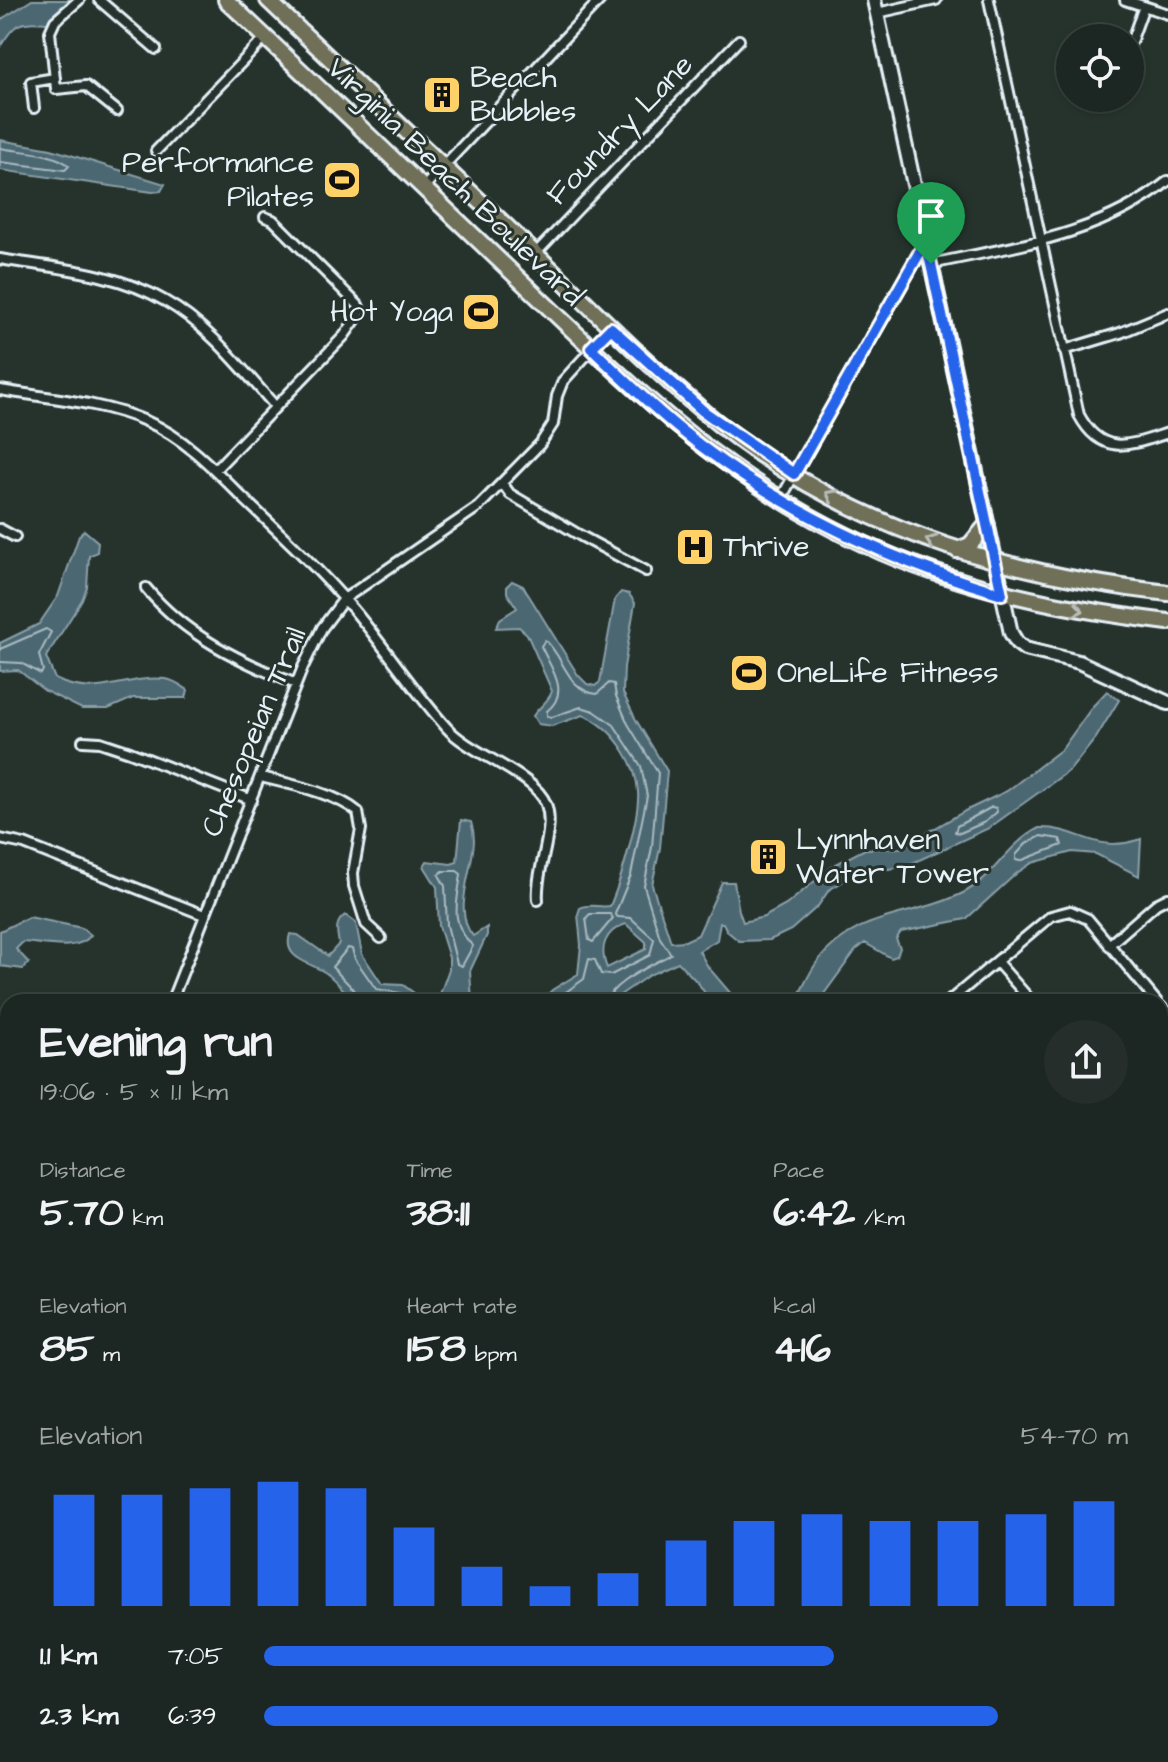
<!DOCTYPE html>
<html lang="en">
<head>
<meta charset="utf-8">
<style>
	body { margin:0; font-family:"Architects Daughter",sans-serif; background:#252e2a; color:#f1f3f6; height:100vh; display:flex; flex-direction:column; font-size:30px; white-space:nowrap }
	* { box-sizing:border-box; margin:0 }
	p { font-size:26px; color:#a0a5a5 }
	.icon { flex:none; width:44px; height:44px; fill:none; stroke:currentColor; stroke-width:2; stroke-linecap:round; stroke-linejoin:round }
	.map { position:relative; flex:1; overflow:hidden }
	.drawer { position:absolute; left:0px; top:994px; width:1168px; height:768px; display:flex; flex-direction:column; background:#1c2622; border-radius:24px 24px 0 0; box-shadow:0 2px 6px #0004,0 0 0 2px #3a4340 }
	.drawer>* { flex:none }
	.controls { position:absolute; left:1056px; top:24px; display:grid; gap:16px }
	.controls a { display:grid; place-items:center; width:88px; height:88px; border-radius:50%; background:#1c2622; box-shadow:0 2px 6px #0004,0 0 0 2px #3a4340; font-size:40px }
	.pin { position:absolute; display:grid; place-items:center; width:68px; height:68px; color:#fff; margin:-82px -34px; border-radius:50% 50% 50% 0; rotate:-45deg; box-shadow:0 0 8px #0007 }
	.pin .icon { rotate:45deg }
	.round { display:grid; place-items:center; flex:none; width:84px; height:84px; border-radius:42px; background:#252e2a }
	.summary { display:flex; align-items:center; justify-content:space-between; height:136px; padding:0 40px }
	h1 { font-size:44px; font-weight:800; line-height:60px }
	.stats { display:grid; grid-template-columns:repeat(3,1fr); gap:12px; height:136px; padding:8px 40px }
	.stats div { display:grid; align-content:center }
	.stats b { font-size:40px; font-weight:800 }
	.stats small { font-size:22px; font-weight:400 }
	.stats p { font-size:22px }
	.chart { height:224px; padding:16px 40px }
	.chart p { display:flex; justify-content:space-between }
	.chart svg { width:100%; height:144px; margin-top:8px; stroke:#2563eb; stroke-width:6 }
	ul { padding:0 40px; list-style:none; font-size:26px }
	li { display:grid; grid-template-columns:128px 96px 1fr; align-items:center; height:60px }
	li i { height:20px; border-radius:10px; background:#2563eb }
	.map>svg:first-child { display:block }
	.water { fill:#4c6872; stroke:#8a9fa8; stroke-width:2; fill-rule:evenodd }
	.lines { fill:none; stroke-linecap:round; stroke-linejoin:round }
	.shore { stroke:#aabac2; stroke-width:2 }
	.street-casing { stroke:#e8f1f8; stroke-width:14 }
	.secondary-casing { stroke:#e8f1f8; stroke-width:18 }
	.primary-casing { stroke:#e8f1f8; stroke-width:20 }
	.street { stroke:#26332d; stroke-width:8 }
	.secondary { stroke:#26332d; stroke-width:12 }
	.primary { stroke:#706f59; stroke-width:14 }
	.oneway { stroke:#b8bdb8 }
	.route-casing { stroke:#fff; stroke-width:16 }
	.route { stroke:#2563eb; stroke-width:10 }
	.labels { text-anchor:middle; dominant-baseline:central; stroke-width:6; stroke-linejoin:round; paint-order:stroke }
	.poi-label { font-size:30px; fill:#e8f1f8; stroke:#26332d; text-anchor:start }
	.street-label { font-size:30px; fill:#e8f1f8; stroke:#26332d }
</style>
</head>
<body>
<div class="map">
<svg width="1168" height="1762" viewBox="0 0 1168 1762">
	<rect width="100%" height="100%" fill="#26332d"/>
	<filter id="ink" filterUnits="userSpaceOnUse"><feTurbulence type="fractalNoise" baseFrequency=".0125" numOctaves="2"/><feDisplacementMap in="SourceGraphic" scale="16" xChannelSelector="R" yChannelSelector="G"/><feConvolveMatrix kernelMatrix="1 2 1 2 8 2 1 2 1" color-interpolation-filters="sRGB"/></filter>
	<g filter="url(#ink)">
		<path class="water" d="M 32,0 L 70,0 L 48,23 C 18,21 16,22 0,47 L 0,20 Z
			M 0,140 L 51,149 L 165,184 L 161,191 L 152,192 L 0,170 Z
			M 84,530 L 98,542 L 97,552 L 89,556 L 87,587 L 82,600 L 46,657 L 55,679 C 97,700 123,675 166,679 C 174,680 182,686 188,690 L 186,698 L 133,698 L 108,709 L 82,709 L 45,691 L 18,670 L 0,671 L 0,643 L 39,624 L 58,596 L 79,536 Z
			M 512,581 L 523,586 L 578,675 L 587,684 L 595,686 L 600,682 L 615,599 L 621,592 L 629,594 L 635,603 L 624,667 L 623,693 L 636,720 L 667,771 L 660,848 L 652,885 L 671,942 L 685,941 L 698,935 L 722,882 L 734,882 L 739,911 L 743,922 L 764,917 L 786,905 L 834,865 L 865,849 L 900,848 L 967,810 L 1007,791 L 1062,749 L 1093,706 L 1107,691 L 1119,700 L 1096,738 L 1070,770 L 989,828 L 904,867 L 857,873 L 829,890 L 818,906 L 791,930 L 770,940 L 739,941 L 727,931 L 723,923 L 720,923 L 717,940 L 699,951 L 708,967 L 738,1002 L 711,1002 L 698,983 L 678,962 L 649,975 L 610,1002 L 541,1002 L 552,990 L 578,974 L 581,945 L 578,914 L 580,908 C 589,903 599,908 610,906 C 620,883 640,816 638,792 C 636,761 612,726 583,715 L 552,726 L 538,724 L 533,716 C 539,706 549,702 552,691 L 527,634 L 519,627 L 496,628 L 500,619 L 517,608 L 507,593 L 507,586 ZM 626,924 L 646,942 L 646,949 L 607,968 C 599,949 604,931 626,924 Z
			M 461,820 L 471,822 C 473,828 474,835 474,841 C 473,870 452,911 473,936 L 487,927 L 487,935 L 470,971 L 472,1002 L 355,1002 C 346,993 337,981 326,973 C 311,962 282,960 290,934 L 298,935 L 328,956 L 339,944 C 337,932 334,923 345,915 L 356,923 L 362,954 L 382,984 L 403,985 L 421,998 L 440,994 L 449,969 L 449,958 L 439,926 L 437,887 L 424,866 L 427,861 L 451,864 L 457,862 Z
			M 1039,828 C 1081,827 1093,855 1141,839 L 1139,876 L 1096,854 L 1072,852 L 1032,863 L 1017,873 L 966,919 L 901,932 L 896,939 L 900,948 L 897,956 L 891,958 L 865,943 L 856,950 L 818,1002 L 790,1002 L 796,1000 C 803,988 809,973 817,962 C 859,909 912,919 965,892 C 995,876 1006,845 1039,828 Z
			M 29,917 L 82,928 L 91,935 C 79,953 42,943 23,942 L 16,949 L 29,963 L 23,969 L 0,966 L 0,931 Z
			M 0,1448 L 8,1448 L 8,1754 L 183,1754 L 182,1762 L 0,1762 Z"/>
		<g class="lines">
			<path class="shore" d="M 0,148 C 20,152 55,152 69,166 L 65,170 L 0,162
				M 0,649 L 46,629 L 51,632 L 39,655 L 43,670 L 41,674 L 21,663 L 0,662
				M 992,807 L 996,808 L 997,812 L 985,822 L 960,833 L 955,832 L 957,826 Z
				M 1041,836 L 1060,839 L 1062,845 L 1020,861 L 1016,860 L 1016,855 L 1026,844 Z
				M 443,871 L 457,871 L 461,874 C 457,904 449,923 473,946 L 462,966 L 457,964 L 447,925 L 445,886 L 439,875 Z
				M 590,914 L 610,914 L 613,918 L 593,942 L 589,940 L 586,918 Z
				M 360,1002 L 358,994 L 332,967 L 348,948 L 352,949 L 355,959 L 376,989 L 400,993 L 413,1002
				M 552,1002 L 584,979 L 589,959 L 595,960 L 601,974 L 611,975 L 650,955 L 654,939 L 631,918 L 618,917 L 615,914 L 631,875 L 647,796 L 641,766 L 614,725 L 594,711 L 581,707 L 552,717 L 547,716 L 547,711 C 571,692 551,669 541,646 L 545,640 C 564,656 567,691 597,694 L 609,683 L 614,684 L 616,696 L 628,724 L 658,773 L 652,847 L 644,886 L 660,938 L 671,954 C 656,964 610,982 607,1002"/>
			<defs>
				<path id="street" d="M 79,0 L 55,21 L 50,32 L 56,89 L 86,86 L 117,111
					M 99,0 L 156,49
					M 989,0 L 1079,415 C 1102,458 1131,445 1168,433
					M 1125,0 L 1168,14
					M 877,13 L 936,0
					M 1130,45 L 1144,6
					M 34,108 L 31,82 L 55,78
					M 156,151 L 266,37
					M 423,188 L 600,0
					M 535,254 L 739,40
					M 0,259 C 55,268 116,272 165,301 C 208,325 243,370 275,406
					M 931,264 C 1014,246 1100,236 1168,181
					M 1064,350 L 1120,333 L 1168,313
					M 0,390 C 48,398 103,402 148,422 C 185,438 214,469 242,497 C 280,533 319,569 353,609 C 385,647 413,690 447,728 C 470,754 535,774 546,804 C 556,831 535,870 538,900
					M 215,470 L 344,336 L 361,312 L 358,305 L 273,220 L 265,217
					M 502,483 L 510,494 L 581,536 L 646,571
					M 780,500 L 926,242
					M 0,529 L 15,537
					M 146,588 C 185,636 240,661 296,684
					M 83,741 L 100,742 L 130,752 L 252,800
					M 261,777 C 289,784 336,793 358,812 L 361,829 L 353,873 L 354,886 L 366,924 L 381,938
					M 0,839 L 24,844 L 204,915
					M 1109,945 L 1156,904 L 1168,898
					M 997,962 L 1032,1002
					M 171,1002 L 303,667 L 322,628 L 344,599 L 478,507 L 540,444 L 553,424 L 557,396 L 563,381 L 611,328
					M 948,1002 L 1051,916 L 1070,911 L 1088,919 L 1157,1002
					M 1160,1006 L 1168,1015
					M 1160,1161 L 1168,1155
					M 0,1264 L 8,1263
					M 1160,1313 L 1168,1307
					M 1160,1404 L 1168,1397
					M 1160,1561 L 1168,1570
					M 1160,1678 L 1168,1677
					M 684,1754 L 691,1762
					M 931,1754 L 943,1762
					M 377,1762 L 383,1754
					M 765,1762 L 774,1754"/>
				<path id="secondary" d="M 874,0 L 1011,633 L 1017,643 L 1025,649 L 1079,662 L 1168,703"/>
				<path id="primary" d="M 226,0 C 325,93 422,187 520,280 C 630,385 724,480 864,544 C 961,589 1063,609 1168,622
					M 268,0 C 354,82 441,164 527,246 C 585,301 641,359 703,411 C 836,523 998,574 1168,593
					M 957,550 L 970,545 L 987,525"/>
			</defs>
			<use href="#street" class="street-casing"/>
			<use href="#secondary" class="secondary-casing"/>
			<use href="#primary" class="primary-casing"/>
			<use href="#street" class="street"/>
			<use href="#secondary" class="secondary"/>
			<use href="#primary" class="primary"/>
		</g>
		<defs><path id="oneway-chevron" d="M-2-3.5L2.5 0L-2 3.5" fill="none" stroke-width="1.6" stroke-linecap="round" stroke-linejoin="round" transform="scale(2)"/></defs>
		<g class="oneway">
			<use href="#oneway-chevron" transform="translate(831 495) rotate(-152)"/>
			<use href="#oneway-chevron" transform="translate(931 541) rotate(-160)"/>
			<use href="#oneway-chevron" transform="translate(1078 610) rotate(10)"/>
		</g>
	</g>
	<g class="lines" filter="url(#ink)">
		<defs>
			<path id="route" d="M 926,241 L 1002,594 C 883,559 773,506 677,427 C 647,402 619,375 591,348 L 611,328 L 703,411 L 794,474 Z"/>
		</defs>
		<use href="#route" class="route-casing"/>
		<use href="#route" class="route"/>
	</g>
	<defs>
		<symbol id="building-square" viewBox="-11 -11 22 22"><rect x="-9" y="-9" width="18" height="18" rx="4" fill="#ffd166" stroke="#26332d"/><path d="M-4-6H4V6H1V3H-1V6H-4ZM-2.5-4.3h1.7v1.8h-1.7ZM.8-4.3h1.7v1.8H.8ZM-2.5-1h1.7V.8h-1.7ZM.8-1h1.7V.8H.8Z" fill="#111"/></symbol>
		<symbol id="stadium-square" viewBox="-11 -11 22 22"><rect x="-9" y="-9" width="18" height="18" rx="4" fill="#ffd166" stroke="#26332d"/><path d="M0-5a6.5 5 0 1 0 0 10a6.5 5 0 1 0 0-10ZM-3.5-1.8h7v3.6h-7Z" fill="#111"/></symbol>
		<symbol id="hospital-square" viewBox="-11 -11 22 22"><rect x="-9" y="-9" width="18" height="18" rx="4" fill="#ffd166" stroke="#26332d"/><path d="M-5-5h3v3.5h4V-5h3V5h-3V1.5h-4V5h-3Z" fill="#111"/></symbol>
	</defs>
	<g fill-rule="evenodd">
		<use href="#building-square" x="420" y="73" width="44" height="44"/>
		<use href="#stadium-square" x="320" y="158" width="44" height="44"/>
		<use href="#stadium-square" x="459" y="290" width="44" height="44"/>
		<use href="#hospital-square" x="673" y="525" width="44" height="44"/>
		<use href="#stadium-square" x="727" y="651" width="44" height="44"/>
		<use href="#building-square" x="746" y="835" width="44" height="44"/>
	</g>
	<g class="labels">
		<g class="poi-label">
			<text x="470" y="78">Beach<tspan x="470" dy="34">Bubbles</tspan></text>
			<text x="314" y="163" text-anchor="end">Performance<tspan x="314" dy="34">Pilates</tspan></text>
			<text x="453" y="312" text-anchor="end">Hot Yoga</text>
			<text x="723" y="547">Thrive</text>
			<text x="777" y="673">OneLife Fitness</text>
			<text x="796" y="840">Lynnhaven<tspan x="796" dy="34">Water Tower</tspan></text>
		</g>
		<g class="street-label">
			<text transform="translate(620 130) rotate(-46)">Foundry Lane</text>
			<text transform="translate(455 182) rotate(44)">Virginia Beach Boulevard</text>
			<text transform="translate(254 732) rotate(-67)">Chesopeian Trail</text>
		</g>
	</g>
</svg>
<div class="controls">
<a><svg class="icon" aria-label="locate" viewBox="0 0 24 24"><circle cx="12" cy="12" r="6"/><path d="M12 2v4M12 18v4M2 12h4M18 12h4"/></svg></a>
</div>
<div class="pin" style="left:931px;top:264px;background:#1e9e55"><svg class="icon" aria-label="arrive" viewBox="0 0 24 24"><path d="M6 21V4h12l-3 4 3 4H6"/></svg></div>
<section class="drawer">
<div class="summary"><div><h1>Evening run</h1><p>19:06 · 5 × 1.1 km</p></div><a class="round"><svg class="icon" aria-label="share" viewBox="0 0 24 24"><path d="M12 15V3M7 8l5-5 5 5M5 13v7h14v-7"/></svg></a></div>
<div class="stats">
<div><p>Distance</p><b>5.70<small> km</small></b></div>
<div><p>Time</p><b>38:11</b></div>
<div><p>Pace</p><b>6:42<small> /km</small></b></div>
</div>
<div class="stats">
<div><p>Elevation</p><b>85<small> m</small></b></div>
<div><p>Heart rate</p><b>158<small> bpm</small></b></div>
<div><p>kcal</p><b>416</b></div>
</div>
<div class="chart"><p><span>Elevation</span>54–70 m</p>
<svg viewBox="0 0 160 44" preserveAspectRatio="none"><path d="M5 44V10M15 44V10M25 44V8M35 44V6M45 44V8M55 44V20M65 44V32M75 44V38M85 44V34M95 44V24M105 44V18M115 44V16M125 44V18M135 44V18M145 44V16M155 44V12"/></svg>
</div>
<ul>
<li><b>1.1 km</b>7:05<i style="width:66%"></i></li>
<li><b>2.3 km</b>6:39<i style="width:85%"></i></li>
</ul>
</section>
</div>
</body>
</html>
